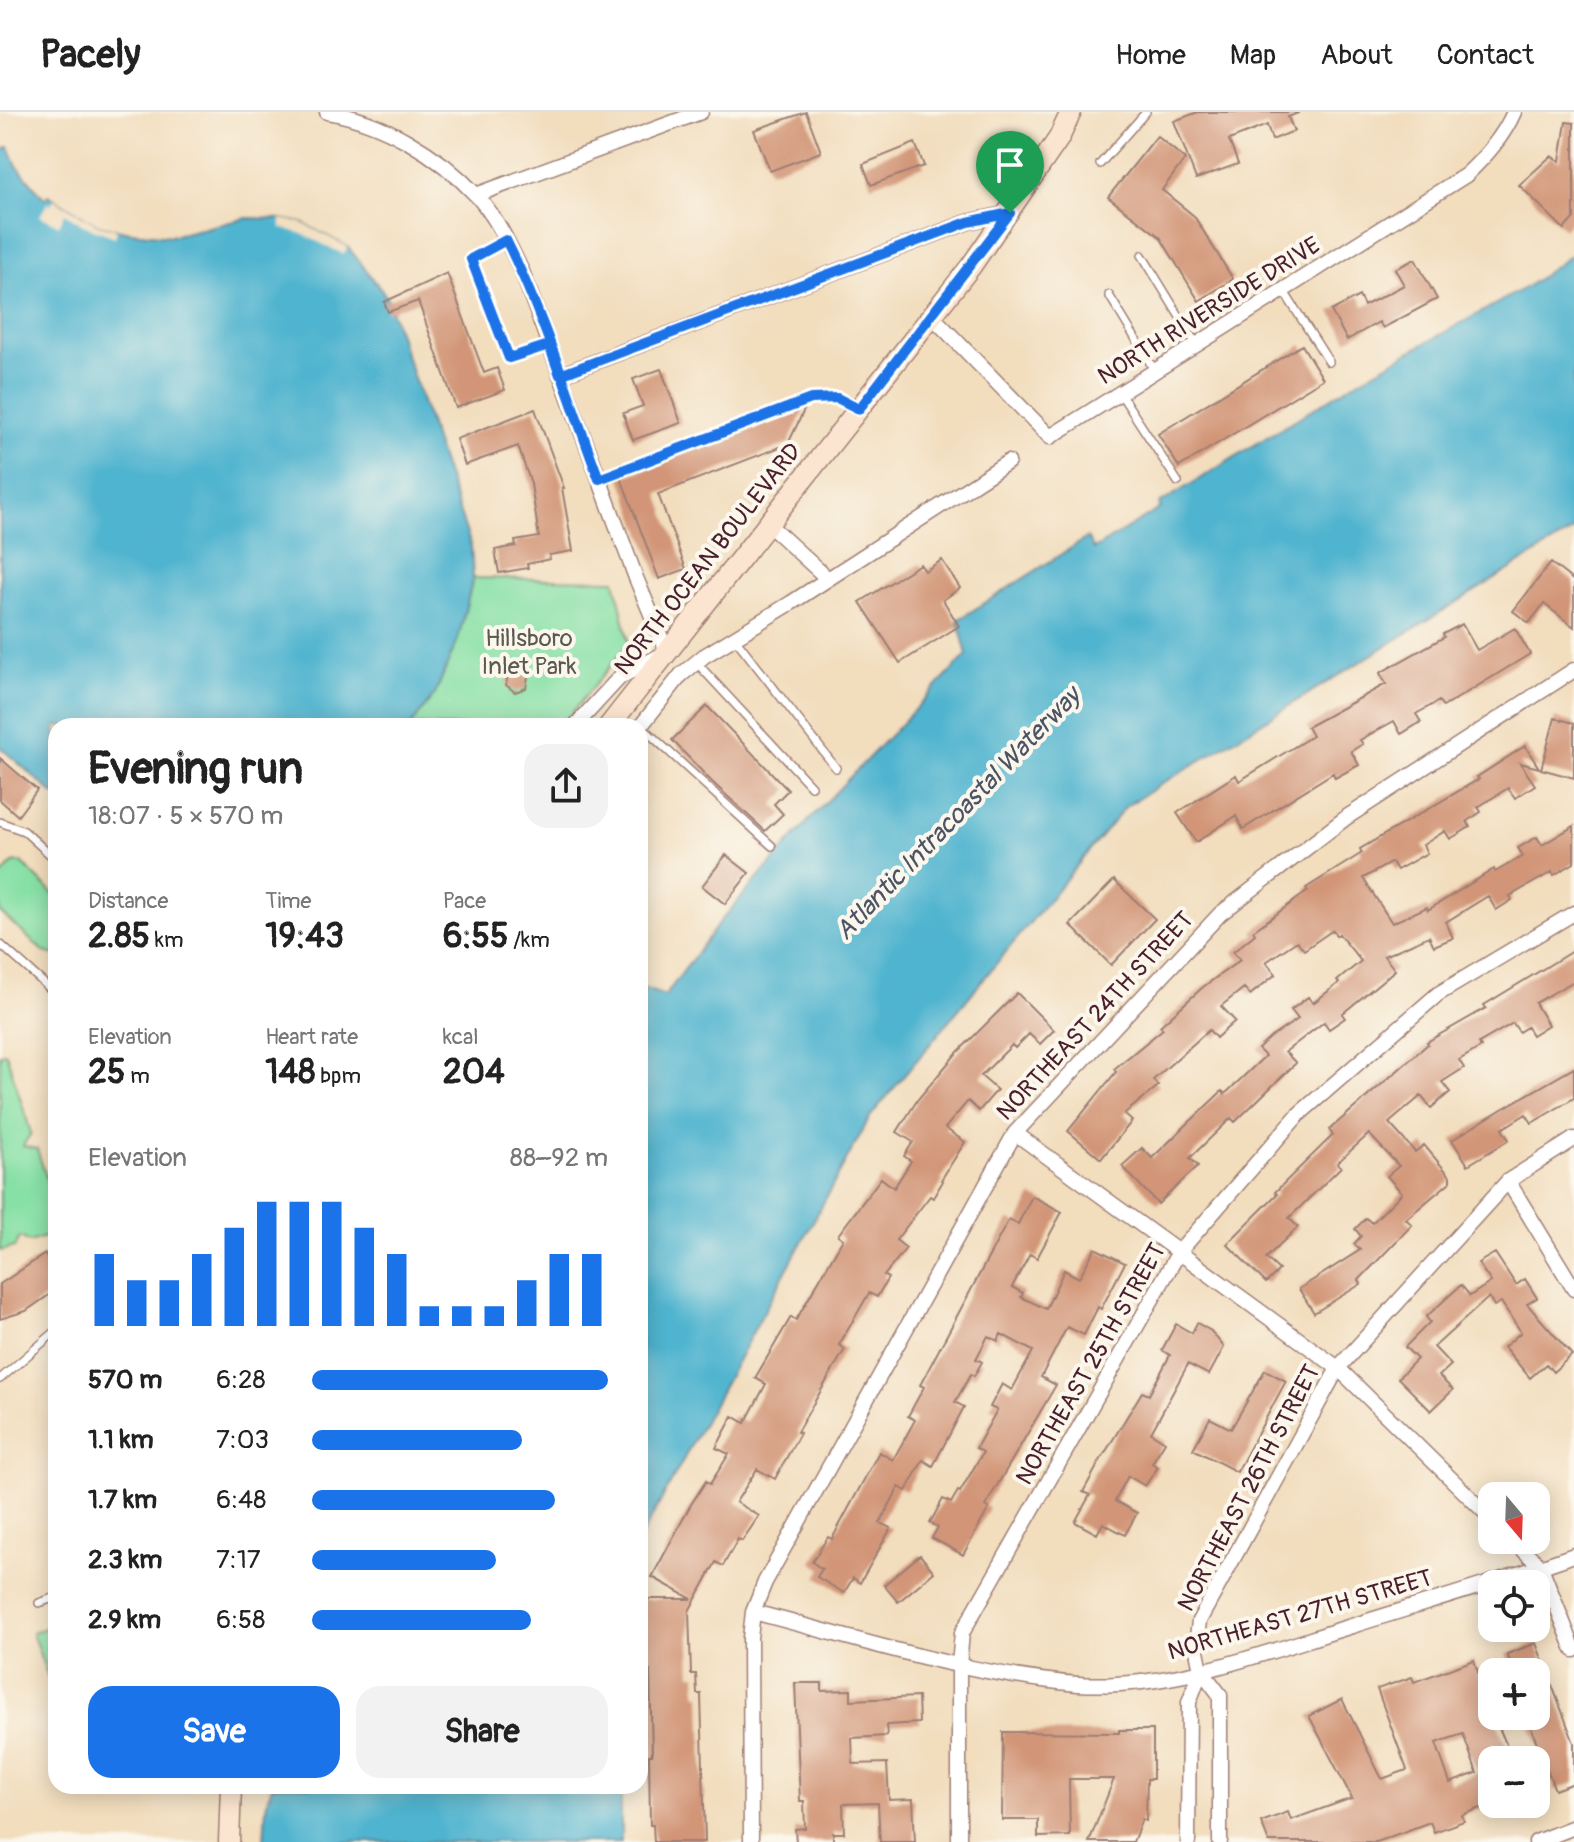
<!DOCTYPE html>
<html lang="en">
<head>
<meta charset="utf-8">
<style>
	body { margin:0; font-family:Pangolin,sans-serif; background:#f2f2f2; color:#222; height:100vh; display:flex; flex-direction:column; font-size:30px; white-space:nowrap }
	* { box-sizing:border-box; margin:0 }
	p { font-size:26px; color:#767676 }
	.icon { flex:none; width:44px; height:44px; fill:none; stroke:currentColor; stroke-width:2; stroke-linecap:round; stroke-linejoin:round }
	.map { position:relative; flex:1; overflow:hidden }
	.sheet { position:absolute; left:48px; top:606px; width:600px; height:1076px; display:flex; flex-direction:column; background:#fff; border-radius:24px; box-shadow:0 4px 20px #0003 }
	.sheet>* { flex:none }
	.needle { width:52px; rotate:161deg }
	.controls { position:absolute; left:1478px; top:1370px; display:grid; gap:16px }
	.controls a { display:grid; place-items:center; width:72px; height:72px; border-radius:16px; background:#fff; box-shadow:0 4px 20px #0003; font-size:40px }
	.pin { position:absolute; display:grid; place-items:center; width:68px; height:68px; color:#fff; margin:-82px -34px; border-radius:50% 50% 50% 0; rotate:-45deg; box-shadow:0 0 8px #0007 }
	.pin .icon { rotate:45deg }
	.round { display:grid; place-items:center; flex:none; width:84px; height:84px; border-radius:24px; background:#f2f2f2 }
	.overview { display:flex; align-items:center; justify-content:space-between; height:136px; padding:0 40px }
	h1 { font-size:44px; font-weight:800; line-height:60px }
	.stats { display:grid; grid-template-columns:repeat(3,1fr); gap:12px; height:136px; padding:8px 40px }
	.stats div { display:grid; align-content:center }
	.stats b { font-size:34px; font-weight:800 }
	.stats small { font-size:22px; font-weight:400 }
	.stats p { font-size:22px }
	.chart { height:224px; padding:16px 40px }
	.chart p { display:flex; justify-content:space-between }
	.chart svg { width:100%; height:144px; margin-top:8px; stroke:#1a73e8; stroke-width:6 }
	.primary-button { display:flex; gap:16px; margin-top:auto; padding:16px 40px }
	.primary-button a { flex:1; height:92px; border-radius:24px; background:#1a73e8; color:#fff; font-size:32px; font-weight:800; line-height:92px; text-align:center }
	.primary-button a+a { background:#f2f2f2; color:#222 }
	ul { padding:0 40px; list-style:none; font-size:26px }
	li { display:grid; grid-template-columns:128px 96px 1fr; align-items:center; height:60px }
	li i { height:20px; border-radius:10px; background:#1a73e8 }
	header { display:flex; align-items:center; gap:48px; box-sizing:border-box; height:112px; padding:0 40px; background:#fff; border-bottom:2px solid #e0e0e0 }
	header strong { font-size:38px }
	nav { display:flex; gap:44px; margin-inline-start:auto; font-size:28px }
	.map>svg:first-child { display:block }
	.green { fill:#87e0a6; stroke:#688068; stroke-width:2 }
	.water { fill:#50b4cf; stroke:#4d6a7d; stroke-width:2 }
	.pier { fill:#f2ddbd }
	.building { fill:#d29577; fill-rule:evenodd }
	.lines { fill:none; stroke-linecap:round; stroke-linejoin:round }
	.lane-casing { stroke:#9e7e74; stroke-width:10 }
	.street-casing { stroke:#9e7e74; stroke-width:17 }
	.secondary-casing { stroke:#9e7e74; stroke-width:23 }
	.lane { stroke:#fff; stroke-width:7 }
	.street { stroke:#fff; stroke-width:14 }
	.secondary { stroke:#fce5d0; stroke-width:20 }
	.route-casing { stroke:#fff; stroke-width:16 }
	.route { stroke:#1a73e8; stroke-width:10 }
	.labels { text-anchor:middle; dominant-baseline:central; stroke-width:8; stroke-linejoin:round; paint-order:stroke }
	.street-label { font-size:24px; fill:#4a1f2b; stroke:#fbf7ec }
	.park-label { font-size:24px; fill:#5c5950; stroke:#fbf7ec }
	.water-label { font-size:26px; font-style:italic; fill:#4c5364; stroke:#fbf7ec }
</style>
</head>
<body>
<header>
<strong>Pacely</strong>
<nav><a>Home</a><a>Map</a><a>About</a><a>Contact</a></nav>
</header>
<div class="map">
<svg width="1574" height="1730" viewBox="0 0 1574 1730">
	<rect width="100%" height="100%" fill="#fbf7ec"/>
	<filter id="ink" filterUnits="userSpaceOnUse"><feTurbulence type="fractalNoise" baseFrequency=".0125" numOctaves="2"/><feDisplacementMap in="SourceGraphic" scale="16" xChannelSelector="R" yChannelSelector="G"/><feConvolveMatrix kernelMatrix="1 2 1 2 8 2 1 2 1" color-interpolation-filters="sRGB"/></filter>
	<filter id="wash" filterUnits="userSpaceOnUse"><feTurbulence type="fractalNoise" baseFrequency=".006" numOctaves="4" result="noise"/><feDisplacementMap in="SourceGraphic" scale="32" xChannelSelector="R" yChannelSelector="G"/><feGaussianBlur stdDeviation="1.8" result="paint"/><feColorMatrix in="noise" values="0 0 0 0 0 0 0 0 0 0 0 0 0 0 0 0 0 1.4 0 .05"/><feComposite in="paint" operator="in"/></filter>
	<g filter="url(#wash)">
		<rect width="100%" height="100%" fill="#f2ddbd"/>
		<path class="green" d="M 473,466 L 615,468 L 629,531 L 561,614 L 410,614 L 435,582 L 458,527 Z
			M 21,750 L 56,785 L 56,843 L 44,840 L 0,800 L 0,765 L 13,751 Z
			M 6,941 L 31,1021 L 23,1034 L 37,1037 L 56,1096 L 56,1121 L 30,1130 L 20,1125 L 15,1135 L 0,1139 L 0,942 Z
			M 56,1512 L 56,1562 L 48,1565 L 32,1521 Z"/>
		<path class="water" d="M 9,35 L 17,54 L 45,87 L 48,83 L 98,113 L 130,120 L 171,124 L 247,106 L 281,107 L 302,111 L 348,135 L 386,184 L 471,434 L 473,466 L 458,527 L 435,582 L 410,614 L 56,614 L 56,684 L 0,635 L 0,40 Z
			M 1574,141 L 1574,418 L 1126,694 L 870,1005 L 640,1427 L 640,875 L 665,884 L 720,810 L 811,706 L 967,543 L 958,508 L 1087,426 L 1094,437 L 1161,396 L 1159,392 L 1366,264 L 1528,174 Z
			M 272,1674 L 621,1674 L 621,1730 L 264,1730 L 266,1694 Z"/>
		<path class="pier" d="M 54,87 L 98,113 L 117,117 L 115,125 L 83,113 L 65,101 L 59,113 L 40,104 L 48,90 L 51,92 Z
			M 281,107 L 302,111 L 348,135 L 343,142 L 300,121 L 281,116 Z"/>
		<g id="blocks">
			<path class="building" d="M 806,0 L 821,40 L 770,59 L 754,18 Z
				M 1198,0 L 1298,0 L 1298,1 L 1288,5 L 1294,19 L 1272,28 L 1267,13 L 1229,28 L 1238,52 L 1196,67 L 1174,9 Z
				M 1566,10 L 1574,11 L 1574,106 L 1564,117 L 1519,73 L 1551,44 L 1560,49 Z
				M 1157,24 L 1185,47 L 1162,78 L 1194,104 L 1233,167 L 1199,189 L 1160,125 L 1108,85 Z
				M 915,31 L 924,54 L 871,73 L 863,52 Z
				M 1415,147 L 1437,187 L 1383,216 L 1379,210 L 1347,228 L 1331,199 L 1359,184 L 1364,194 L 1404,173 L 1395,157 Z
				M 447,161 L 484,261 L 497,256 L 505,278 L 456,296 L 418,189 L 388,200 L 384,190 Z
				M 1302,233 L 1323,267 L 1179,355 L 1158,322 Z
				M 661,257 L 681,311 L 633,328 L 623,301 L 643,294 L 633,267 Z
				M 805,296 L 788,332 L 658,382 L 686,457 L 659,467 L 621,366 Z
				M 535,297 L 564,376 L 562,376 L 573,439 L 549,443 L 550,447 L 527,452 L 528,456 L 499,461 L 495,438 L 516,434 L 515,429 L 539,425 L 531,372 L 518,334 L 465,353 L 456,327 Z
				M 942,448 L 960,476 L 943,488 L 959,514 L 900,551 L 860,490 L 920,452 L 925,459 Z
				M 1551,451 L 1574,469 L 1574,515 L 1544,492 L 1529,511 L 1513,499 Z
				M 1462,512 L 1477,538 L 1515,516 L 1530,542 L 1443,595 L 1439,589 L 1416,602 L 1421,610 L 1401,622 L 1394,609 L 1360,628 L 1363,632 L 1351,639 L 1359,653 L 1335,666 L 1333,661 L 1243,717 L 1236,704 L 1196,730 L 1177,701 L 1236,663 L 1239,669 L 1312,624 L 1307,615 L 1386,572 L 1380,561 L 1444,525 L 1443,522 Z
				M 518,557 L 528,565 L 526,576 L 515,580 L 506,573 L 508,561 Z
				M 707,594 L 788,678 L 774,692 L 783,702 L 765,719 L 711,669 L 672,628 Z
				M 1555,606 L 1574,611 L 1574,666 L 1541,657 Z
				M 1525,634 L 1539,656 L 1520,651 L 1535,673 L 1515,686 L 1508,676 L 1478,695 L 1481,700 L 1467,709 L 1470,715 L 1450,727 L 1445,719 L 1423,733 L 1427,741 L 1397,758 L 1392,750 L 1363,766 L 1392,811 L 1427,795 L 1428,798 L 1494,757 L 1495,760 L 1523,744 L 1518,736 L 1537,725 L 1542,733 L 1574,714 L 1574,751 L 1554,763 L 1552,760 L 1510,784 L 1512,788 L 1496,798 L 1488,784 L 1446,810 L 1453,826 L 1434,834 L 1429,824 L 1384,844 L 1395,858 L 1342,902 L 1345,906 L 1329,917 L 1324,910 L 1285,940 L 1296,951 L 1235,1010 L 1231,1006 L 1190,1046 L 1198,1054 L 1158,1092 L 1122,1054 L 1142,1036 L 1152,1046 L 1222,979 L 1225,982 L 1265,944 L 1258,937 L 1271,925 L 1298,907 L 1291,898 L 1308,885 L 1313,891 L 1339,871 L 1337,869 L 1361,849 L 1339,822 L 1336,824 L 1333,818 L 1304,838 L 1297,829 L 1266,850 L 1276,862 L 1250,883 L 1244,876 L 1221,894 L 1235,909 L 1216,926 L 1209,918 L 1153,968 L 1158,974 L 1124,1002 L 1132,1009 L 1101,1047 L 1068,1019 L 1116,960 L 1114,957 L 1163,917 L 1160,914 L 1203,875 L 1240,848 L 1233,840 L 1255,822 L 1253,819 L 1308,779 L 1306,776 L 1362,741 L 1360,737 L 1479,667 L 1477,665 Z
				M 0,646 L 37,678 L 18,704 L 0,688 Z
				M 726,743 L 749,761 L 725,792 L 702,774 Z
				M 1114,768 L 1155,807 L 1111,853 L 1070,813 Z
				M 1574,838 L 1574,869 L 1535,891 L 1548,913 L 1532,923 L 1527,915 L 1519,920 L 1513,911 L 1479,931 L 1481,935 L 1459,948 L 1464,956 L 1442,970 L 1450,980 L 1431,996 L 1421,984 L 1389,1011 L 1415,1040 L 1424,1033 L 1450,1064 L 1450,1070 L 1406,1107 L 1412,1113 L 1359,1168 L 1361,1172 L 1314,1201 L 1299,1177 L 1360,1138 L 1354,1132 L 1361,1124 L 1355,1117 L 1366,1106 L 1372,1111 L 1402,1081 L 1387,1064 L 1399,1054 L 1369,1022 L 1337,1051 L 1341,1055 L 1289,1106 L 1298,1115 L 1266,1146 L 1279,1158 L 1266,1171 L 1227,1132 L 1277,1082 L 1275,1080 L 1333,1023 L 1329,1018 L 1428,932 L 1427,930 L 1486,896 L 1484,893 Z
				M 1017,881 L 1054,918 L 1040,932 L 1029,922 L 1015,936 L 1012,933 L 981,964 L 997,978 L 979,999 L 968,989 L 945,1016 L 965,1030 L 941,1068 L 943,1069 L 933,1086 L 930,1084 L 896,1128 L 906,1136 L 884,1164 L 888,1166 L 877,1185 L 869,1181 L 839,1233 L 845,1237 L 797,1320 L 800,1321 L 775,1367 L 757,1357 L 736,1390 L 759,1404 L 742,1429 L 738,1427 L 723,1454 L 716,1450 L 689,1499 L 691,1562 L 696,1562 L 697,1582 L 701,1582 L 705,1730 L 654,1730 L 653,1713 L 650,1713 L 649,1643 L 652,1643 L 650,1559 L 644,1560 L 644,1540 L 640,1540 L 640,1487 L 692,1487 L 652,1465 L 690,1394 L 706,1369 L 710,1372 L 729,1342 L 716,1336 L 733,1304 L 745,1311 L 766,1272 L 755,1266 L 791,1205 L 796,1208 L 843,1127 L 838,1123 L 881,1066 L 894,1076 L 911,1049 L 904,1044 L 913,1030 L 897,1020 L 918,987 L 955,943 Z
				M 1574,956 L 1574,986 L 1532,1011 L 1526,1002 L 1502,1017 L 1509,1028 L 1468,1053 L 1452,1028 L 1502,997 Z
				M 1032,1084 L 1062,1100 L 1037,1146 L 1030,1142 L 1012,1175 L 1023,1181 L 1021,1185 L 1046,1197 L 1064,1158 L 1079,1166 L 1095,1136 L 1125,1151 L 1101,1197 L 1098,1195 L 1084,1223 L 1067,1215 L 1041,1265 L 1056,1273 L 985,1394 L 989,1396 L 963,1443 L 932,1426 L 938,1415 L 930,1411 L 943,1387 L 951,1391 L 958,1379 L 960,1380 L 983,1340 L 976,1336 L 997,1298 L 990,1295 L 1002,1272 L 1012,1278 L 1033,1239 L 1001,1222 L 998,1229 L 988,1224 L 976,1247 L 982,1250 L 974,1264 L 971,1262 L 955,1290 L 964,1295 L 933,1354 L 923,1348 L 906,1379 L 899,1375 L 880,1411 L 891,1416 L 860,1471 L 853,1466 L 844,1481 L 817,1465 L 822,1457 L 812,1450 L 828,1425 L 832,1427 L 879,1340 L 893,1348 L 915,1308 L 908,1304 L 924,1275 L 920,1273 L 1009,1107 L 1018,1112 Z
				M 1495,1141 L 1516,1173 L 1525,1167 L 1537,1186 L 1527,1192 L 1572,1243 L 1553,1260 L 1546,1252 L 1530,1266 L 1504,1235 L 1521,1220 L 1501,1190 L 1494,1194 L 1489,1185 L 1434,1235 L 1451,1253 L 1439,1264 L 1453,1278 L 1431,1299 L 1398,1266 L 1417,1247 L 1405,1235 L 1430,1210 L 1426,1205 L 1461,1173 L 1470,1184 L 1491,1170 L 1478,1151 Z
				M 45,1142 L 56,1158 L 56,1178 L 26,1199 L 0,1207 L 0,1172 Z
				M 1197,1211 L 1211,1219 L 1224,1235 L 1209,1263 L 1188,1252 L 1151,1321 L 1165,1330 L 1152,1351 L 1158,1355 L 1145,1374 L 1128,1364 L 1115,1389 L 1137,1401 L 1125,1423 L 1103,1411 L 1097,1422 L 1075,1410 L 1090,1383 L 1083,1380 L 1100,1349 L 1142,1280 L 1149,1283 L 1170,1243 L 1162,1238 L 1176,1212 L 1192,1221 Z
				M 1265,1258 L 1286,1269 L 1237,1360 L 1193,1337 L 1210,1306 L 1231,1317 Z
				M 920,1443 L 934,1460 L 898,1490 L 884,1473 Z
				M 1536,1531 L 1574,1631 L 1574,1671 L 1555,1678 L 1530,1613 L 1536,1611 L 1536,1560 L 1514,1560 L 1507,1542 Z
				M 1474,1548 L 1492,1604 L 1494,1604 L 1513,1648 L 1492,1648 L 1492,1697 L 1489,1693 L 1462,1703 L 1464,1709 L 1434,1720 L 1430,1710 L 1376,1730 L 1269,1730 L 1261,1710 L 1288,1700 L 1291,1708 L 1352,1686 L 1309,1604 L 1342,1587 L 1382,1667 L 1407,1658 L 1377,1577 L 1412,1565 L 1414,1570 ZM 1463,1622 L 1477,1661 L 1450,1671 L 1436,1631 Z
				M 795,1571 L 822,1571 L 822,1579 L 851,1578 L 851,1588 L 918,1585 L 919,1611 L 886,1613 L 887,1624 L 852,1626 L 853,1652 L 887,1651 L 889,1688 L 913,1687 L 915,1730 L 880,1730 L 878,1691 L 843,1692 L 844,1721 L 833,1721 L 833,1730 L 796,1730 L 795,1717 L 805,1716 L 804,1689 L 800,1689 Z
				M 1119,1618 L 1153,1618 L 1153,1667 L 1147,1667 L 1146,1709 L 1142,1707 L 1133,1730 L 1089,1730 L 1114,1667 L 1069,1667 L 1070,1724 L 1038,1725 L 1038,1708 L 1002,1708 L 1003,1620 L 1119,1621 Z"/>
		</g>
	</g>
	<g filter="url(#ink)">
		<use href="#blocks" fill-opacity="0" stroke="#9e7e74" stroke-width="2"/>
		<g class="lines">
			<defs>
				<path id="lane" d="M 1100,52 L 1146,0
					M 506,128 L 471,147 L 509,246 L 549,233
					M 1142,143 L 1197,233
					M 1283,178 L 1329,250
					M 1109,183 L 1155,259
					M 1120,281 L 1178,370
					M 599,367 L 811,287 L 837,286 L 857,296
					M 734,525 L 836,656
					M 696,550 L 811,674
					M 641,614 L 772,734
					M 0,710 L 24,719 L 56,748
					M 0,832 L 56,882
					M 0,1267 L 56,1219
					M 39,1491 L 56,1485"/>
				<path id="street" d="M 327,0 C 382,9 438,42 476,83 C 497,105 510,135 523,162 L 636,466 L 667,540 L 620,565 L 575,614
					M 476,83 L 701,0
					M 932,204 L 1050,325 L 1466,63 C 1486,44 1503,25 1514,0
					M 560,263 L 968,110 L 1009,101
					M 768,412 L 828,467
					M 640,615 L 681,563 L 704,544 L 791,491 L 1008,350
					M 1015,1021 L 1338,1256 L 1492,1407
					M 1508,1069 L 1574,1177
					M 1513,1428 L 1541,1455 L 1574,1538
					M 753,1500 C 859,1527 968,1563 1078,1572 C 1172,1578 1266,1540 1355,1513 C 1428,1490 1502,1469 1574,1443
					M 751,1730 L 750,1526 L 753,1500 L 765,1470 L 1015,1021 L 1220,802 L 1347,705 L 1574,558
					M 959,1730 L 959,1553 L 962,1521 L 1179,1140 L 1298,1003 L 1438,882 L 1574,801
					M 1188,1730 L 1189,1590 L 1201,1558
					M 1220,1730 L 1220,1583 L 1201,1558 L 1196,1534 L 1199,1509 L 1338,1256 L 1508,1069 L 1574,1027
					M 1536,1730 L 1574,1715"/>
				<path id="secondary" d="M 609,614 L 971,154 L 1059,26 L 1071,0
					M 229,1730 L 231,1674"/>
			</defs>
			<use href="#lane" class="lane-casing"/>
			<use href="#street" class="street-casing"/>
			<use href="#secondary" class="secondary-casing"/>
			<use href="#lane" class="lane"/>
			<use href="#street" class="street"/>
			<use href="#secondary" class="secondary"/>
		</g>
	</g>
	<g class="lines" filter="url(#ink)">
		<defs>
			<path id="route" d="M 1010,101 L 968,110 L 560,263 L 549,233 L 509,246 L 471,147 L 506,128 C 544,204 569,287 599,367 L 811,287 L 837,286 L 859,297 L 1010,101"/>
		</defs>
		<use href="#route" class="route-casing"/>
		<use href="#route" class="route"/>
	</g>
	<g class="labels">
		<g class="street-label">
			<text transform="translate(1209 199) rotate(-32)">NORTH RIVERSIDE DRIVE</text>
			<text transform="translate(708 447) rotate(-52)">NORTH OCEAN BOULEVARD</text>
			<text transform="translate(1095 904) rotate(-47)">NORTHEAST 24TH STREET</text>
			<text transform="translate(1091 1252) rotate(-60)">NORTHEAST 25TH STREET</text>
			<text transform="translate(1249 1376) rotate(-62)">NORTHEAST 26TH STREET</text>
			<text transform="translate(1300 1503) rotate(-16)">NORTHEAST 27TH STREET</text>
		</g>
		<g class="park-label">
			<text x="529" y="526">Hillsboro<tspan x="529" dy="28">Inlet Park</tspan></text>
		</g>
		<g class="water-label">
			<text transform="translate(958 702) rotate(-46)">Atlantic Intracoastal Waterway</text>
		</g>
	</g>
</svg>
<div class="controls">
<a><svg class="needle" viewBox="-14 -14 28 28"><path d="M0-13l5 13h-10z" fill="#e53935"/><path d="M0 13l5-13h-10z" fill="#767676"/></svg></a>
<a><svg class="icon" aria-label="locate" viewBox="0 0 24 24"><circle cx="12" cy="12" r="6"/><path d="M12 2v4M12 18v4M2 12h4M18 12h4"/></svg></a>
<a>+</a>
<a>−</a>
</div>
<div class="pin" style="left:1010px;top:101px;background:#1e9e55"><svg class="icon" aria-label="arrive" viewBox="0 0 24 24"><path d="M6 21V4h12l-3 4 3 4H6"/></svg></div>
<section class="sheet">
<div class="overview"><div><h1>Evening run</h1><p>18:07 · 5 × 570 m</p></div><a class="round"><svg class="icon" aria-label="share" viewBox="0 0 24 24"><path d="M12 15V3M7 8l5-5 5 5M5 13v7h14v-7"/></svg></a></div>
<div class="stats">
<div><p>Distance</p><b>2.85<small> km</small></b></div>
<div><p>Time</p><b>19:43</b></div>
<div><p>Pace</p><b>6:55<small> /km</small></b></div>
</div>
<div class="stats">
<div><p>Elevation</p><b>25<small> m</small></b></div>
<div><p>Heart rate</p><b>148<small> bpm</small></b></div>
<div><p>kcal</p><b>204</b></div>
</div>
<div class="chart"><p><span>Elevation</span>88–92 m</p>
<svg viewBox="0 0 160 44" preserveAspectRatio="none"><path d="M5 44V22M15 44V30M25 44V30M35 44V22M45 44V14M55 44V6M65 44V6M75 44V6M85 44V14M95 44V22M105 44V38M115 44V38M125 44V38M135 44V30M145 44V22M155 44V22"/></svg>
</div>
<ul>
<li><b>570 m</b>6:28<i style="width:100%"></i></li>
<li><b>1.1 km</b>7:03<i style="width:71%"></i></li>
<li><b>1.7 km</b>6:48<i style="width:82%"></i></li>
<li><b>2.3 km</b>7:17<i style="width:62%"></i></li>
<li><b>2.9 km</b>6:58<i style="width:74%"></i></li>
</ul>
<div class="primary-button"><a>Save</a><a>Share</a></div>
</section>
</div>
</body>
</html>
